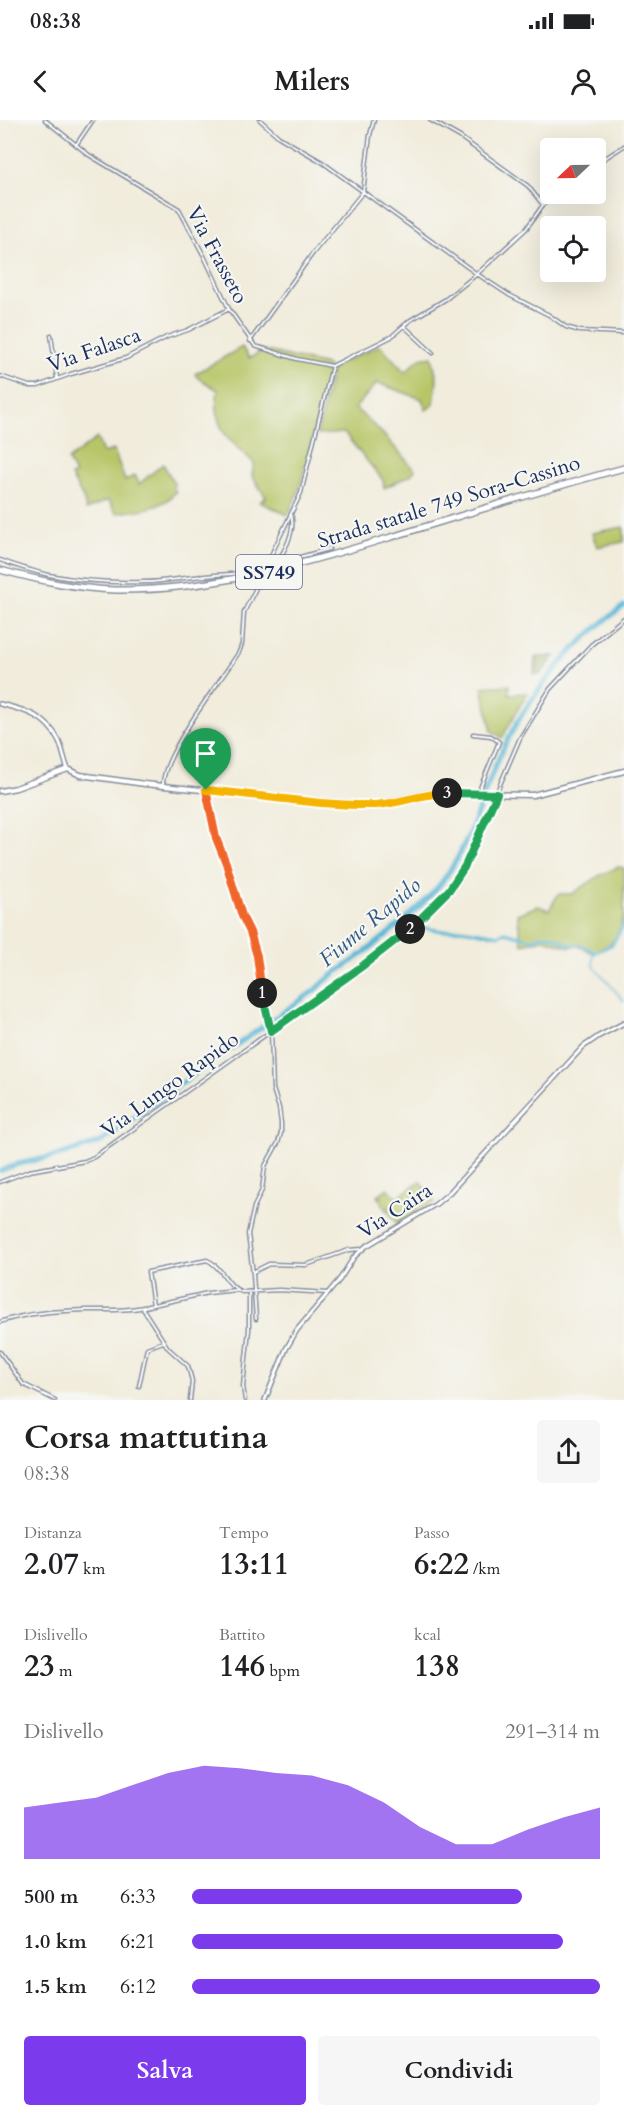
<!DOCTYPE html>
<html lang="it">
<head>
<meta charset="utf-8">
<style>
	body { margin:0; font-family:Cardo,serif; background:#f6f6f6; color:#202124; height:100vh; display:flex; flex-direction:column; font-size:22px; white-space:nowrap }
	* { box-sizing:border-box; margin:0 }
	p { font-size:20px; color:#757577 }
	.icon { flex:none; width:33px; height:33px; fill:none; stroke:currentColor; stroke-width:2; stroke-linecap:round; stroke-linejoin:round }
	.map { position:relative; height:1280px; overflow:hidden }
	.sheet { display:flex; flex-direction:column; background:#fff; flex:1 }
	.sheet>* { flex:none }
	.needle { width:39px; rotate:248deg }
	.tools { position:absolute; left:540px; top:18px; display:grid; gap:12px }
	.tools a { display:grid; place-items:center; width:66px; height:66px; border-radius:6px; background:#fff; box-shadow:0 6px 24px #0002; font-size:30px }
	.pin { position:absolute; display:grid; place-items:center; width:51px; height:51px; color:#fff; margin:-62px -26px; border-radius:50% 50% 50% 0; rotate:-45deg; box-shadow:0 0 6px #0007 }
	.pin .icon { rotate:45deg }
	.km { position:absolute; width:30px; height:30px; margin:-15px; border-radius:50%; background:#222; color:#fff; font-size:16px; line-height:30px; text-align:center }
	.round { display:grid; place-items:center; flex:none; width:63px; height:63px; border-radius:6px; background:#f6f6f6 }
	.summary { display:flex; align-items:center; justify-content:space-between; height:102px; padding:0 24px }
	h1 { font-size:33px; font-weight:700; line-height:45px }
	.metrics { display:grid; grid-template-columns:repeat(3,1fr); gap:9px; height:102px; padding:6px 24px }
	.metrics div { display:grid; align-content:center }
	.metrics b { font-size:30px; font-weight:700 }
	.metrics small { font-size:16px; font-weight:400 }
	.metrics p { font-size:16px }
	.chart { height:168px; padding:12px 24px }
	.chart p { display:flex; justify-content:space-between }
	.chart svg { width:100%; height:108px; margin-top:6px; fill:#7c3aed; opacity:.7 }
	.cta { display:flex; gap:12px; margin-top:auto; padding:12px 24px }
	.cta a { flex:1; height:69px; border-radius:6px; background:#7c3aed; color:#fff; font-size:24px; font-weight:700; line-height:69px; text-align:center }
	.cta a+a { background:#f6f6f6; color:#202124 }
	ul { padding:0 24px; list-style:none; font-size:20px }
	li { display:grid; grid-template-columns:96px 72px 1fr; align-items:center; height:45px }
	li i { height:15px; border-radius:8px; background:#7c3aed }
	.status { display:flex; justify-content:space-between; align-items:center; height:42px; padding:0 30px; background:#fff; direction:ltr }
	.status svg { height:16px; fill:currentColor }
	header { display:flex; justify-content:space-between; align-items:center; height:78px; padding:0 24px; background:#fff; font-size:27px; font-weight:700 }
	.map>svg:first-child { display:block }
	.green { fill:#b8c668; stroke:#6a7a63; stroke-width:1.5 }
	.forest { fill:url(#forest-firs); stroke:#566d5d; stroke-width:1.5 }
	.cemetery { fill:url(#cemetery-stones); stroke:#6a7a63; stroke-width:1.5 }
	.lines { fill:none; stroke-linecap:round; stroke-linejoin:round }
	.stream { stroke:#5ab7d8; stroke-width:1.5 }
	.canal { stroke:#5ab7d8; stroke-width:3 }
	.river { stroke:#5ab7d8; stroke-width:5 }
	.minor-casing { stroke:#868e9c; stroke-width:5 }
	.tertiary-casing { stroke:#868e9c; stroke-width:6 }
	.secondary-casing { stroke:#868e9c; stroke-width:7 }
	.trunk-casing { stroke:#868e9c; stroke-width:8 }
	.minor { stroke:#fff; stroke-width:2 }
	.tertiary { stroke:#fff; stroke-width:3 }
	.secondary { stroke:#fff; stroke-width:4 }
	.trunk { stroke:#fff; stroke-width:5 }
	.minor-bridge-casing { stroke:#868e9c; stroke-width:5; stroke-linecap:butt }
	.minor-bridge { stroke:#fff; stroke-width:2 }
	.split-1-casing { stroke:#fff; stroke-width:12 }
	.split-2-casing { stroke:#fff; stroke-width:12 }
	.split-3-casing { stroke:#fff; stroke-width:12 }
	.split-4-casing { stroke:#fff; stroke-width:12 }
	.split-1 { stroke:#f0652b; stroke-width:8 }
	.split-2 { stroke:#22a559; stroke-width:8 }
	.split-3 { stroke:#22a559; stroke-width:8 }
	.split-4 { stroke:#f5b400; stroke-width:8 }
	.labels { text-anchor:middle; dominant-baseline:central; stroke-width:4.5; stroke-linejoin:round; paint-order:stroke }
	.shield { fill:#f6f6f2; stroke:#5d6b8a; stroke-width:1.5 }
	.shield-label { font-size:20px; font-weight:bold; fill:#1b2f5e }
	.street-label { font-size:21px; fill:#1b2f5e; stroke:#f6f6f2 }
	.water-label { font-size:22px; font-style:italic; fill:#2e5883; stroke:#f6f6f2 }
</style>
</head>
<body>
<div class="status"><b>08:38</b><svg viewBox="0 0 49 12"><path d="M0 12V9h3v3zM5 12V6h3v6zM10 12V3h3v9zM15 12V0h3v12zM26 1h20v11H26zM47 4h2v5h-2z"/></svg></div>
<header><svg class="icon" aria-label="back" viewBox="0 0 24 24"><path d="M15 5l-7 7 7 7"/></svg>Milers<svg class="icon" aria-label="person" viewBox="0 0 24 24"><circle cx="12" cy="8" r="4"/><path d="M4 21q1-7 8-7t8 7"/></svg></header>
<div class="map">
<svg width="624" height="1280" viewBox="0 0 624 1280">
	<defs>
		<pattern id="forest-firs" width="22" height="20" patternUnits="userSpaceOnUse" patternTransform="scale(1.5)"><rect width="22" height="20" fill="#92ab5c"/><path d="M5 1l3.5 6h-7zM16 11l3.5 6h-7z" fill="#768c4f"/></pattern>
		<pattern id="cemetery-stones" width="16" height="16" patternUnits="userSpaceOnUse" patternTransform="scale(1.5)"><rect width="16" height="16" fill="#b8c668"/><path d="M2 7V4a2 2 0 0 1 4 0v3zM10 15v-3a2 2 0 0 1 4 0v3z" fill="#9eaa5d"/></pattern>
	</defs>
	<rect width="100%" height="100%" fill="#f6f6f2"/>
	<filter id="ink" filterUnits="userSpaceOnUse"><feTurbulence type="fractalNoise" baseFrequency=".0167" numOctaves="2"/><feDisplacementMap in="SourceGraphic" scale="12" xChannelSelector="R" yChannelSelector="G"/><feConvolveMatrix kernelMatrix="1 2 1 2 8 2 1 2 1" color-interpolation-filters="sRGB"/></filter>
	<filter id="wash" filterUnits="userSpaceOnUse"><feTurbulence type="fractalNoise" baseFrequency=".008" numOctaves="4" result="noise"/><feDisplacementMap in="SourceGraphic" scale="24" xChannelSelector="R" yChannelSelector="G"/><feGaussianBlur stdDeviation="1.35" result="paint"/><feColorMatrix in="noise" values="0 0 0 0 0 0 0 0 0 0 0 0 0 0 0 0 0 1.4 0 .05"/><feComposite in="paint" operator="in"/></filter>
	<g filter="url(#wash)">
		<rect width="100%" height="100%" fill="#f1ecdb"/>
		<path class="green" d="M 380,225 L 405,252 L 420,238 L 432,236 L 437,259 L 434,284 L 426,290 L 422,279 L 377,263 L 355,288 L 383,314 L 415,350 L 411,355 L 384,368 L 383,360 L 344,313 L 317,315 L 333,247 Z
			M 242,227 L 249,238 L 258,234 L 258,229 L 326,245 L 330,250 L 299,370 L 288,395 L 260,382 L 266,377 L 252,356 L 254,343 C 228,318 212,310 218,270 L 198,258 L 195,254 Z
			M 97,318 L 103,333 L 114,330 L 125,361 L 135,355 L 139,364 L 163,344 L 174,363 L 173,369 L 176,371 C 163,390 137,390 116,393 L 108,380 L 86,390 L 84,380 L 71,356 L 75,354 L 68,340 Z
			M 624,407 L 624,422 L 597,427 L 592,413 Z
			M 509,565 L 509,574 L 527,573 L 502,618 L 492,611 L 482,567 Z
			M 618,747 L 624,748 L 624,800 L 622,801 C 621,819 608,827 593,833 L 578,826 L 570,827 L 544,819 L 522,824 L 517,794 L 538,786 L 549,790 L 557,776 L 560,774 L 572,774 L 599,756 Z"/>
		<path class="forest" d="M 555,536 L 541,554 L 534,554 L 535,537 Z"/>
		<path class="cemetery" d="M 420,1061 L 435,1082 L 397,1104 L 377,1076 L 388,1068 L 396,1078 Z"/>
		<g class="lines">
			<path class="stream" d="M 596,832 L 593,836 L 593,845 L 624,881"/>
			<path class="canal" d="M 393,808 L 419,807 L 443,811 L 461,809 L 499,815 L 505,812 L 534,820 L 540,815 L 550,815 L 571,825 L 581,825 L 596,832 L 612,825 L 624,804"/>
			<path class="river" d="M 0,1051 L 18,1044 L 60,1035 L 101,1022 L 182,963 L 318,868 C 334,851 348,846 365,832 C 392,811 428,783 447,755 C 469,723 479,686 493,651 C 520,585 567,527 624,486"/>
		</g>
	</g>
	<g filter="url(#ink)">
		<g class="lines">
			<defs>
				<path id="minor" d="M 45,0 L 89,35 L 179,89 L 204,136 L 229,189 L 255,226 L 297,239 L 332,246
					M 260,0 L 279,17 L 322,42 L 477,154 L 526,109 L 543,85 L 555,74
					M 430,0 L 460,17 L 528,66 L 543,85
					M 76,25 L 93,0
					M 596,44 L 624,26
					M 404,206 L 433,233
					M 51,215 L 57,258
					M 250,221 L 313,133 L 363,72 L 370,15 L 374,0
					M 0,256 L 29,266 L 38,266 L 71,254 L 126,238 L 167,217 L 188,210 L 229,189
					M 274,429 L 301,373 L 332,246 L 391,217 L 409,201 L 446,179 L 477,154 L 509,175 L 549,195 L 566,207 L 580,211 L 624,213
					M 0,440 C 16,446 32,451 49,455 C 79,461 114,463 145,462 C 165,462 185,457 205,456 C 223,454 253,454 269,446 C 284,439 296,410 291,394
					M 274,442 L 278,443 L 329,429 L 330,425 L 324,418
					M 473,614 L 491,616 L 499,622 L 478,673
					M 163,666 C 161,635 221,561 239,532 L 242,524 L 244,492 L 254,472
					M 206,671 L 216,718 L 226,743 L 242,796 L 250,812 L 257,836 L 264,886 L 271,911 L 273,969 L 279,988 L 281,1003 L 281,1013 L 278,1023 L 265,1046 L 262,1070 L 254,1087 L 248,1114 L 253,1154 L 256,1199
					M 0,1062 L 29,1051 L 85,1041 L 94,1037 L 361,847 L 406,812 L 437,784 L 449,770 L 465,746 L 520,618 L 550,569 L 591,525 L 624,498
					M 253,1152 L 269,1144 L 306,1145 L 349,1130 L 362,1129
					M 153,1185 L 208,1173 L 236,1170
					M 143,1189 L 168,1228 L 188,1246 L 192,1261 L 190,1280
					M 0,1202 C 28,1192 59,1191 88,1190 C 110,1190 131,1191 153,1185 L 148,1152 L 207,1140 C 222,1146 227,1167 242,1172 L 279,1170 L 328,1173
					M 0,1232 L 23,1264 L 55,1280
					M 139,1266 L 147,1228 L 163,1222
					M 245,1280 L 243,1266 L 249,1210 L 249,1172"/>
				<path id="tertiary" d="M 0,584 C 25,590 47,596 59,621 C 63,630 64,640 68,649
					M 265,1280 L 286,1229 L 297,1210 L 340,1159 L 354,1137 L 365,1127 L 436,1084 L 449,1073 L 583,927 L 599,916 L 624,903"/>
				<path id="secondary" d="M 0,671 L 16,668 L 68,649 L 80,655 L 145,664 L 286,679 L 376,685 L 428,673 L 533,675 L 624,651"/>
				<path id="trunk" d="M 0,450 C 38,460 76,469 116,470 C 209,471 300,445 388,418 C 467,394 545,369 624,348"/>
			</defs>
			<use href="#minor" class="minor-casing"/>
			<use href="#tertiary" class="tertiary-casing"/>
			<use href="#secondary" class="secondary-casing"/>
			<use href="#trunk" class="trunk-casing"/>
			<use href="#minor" class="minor"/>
			<use href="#tertiary" class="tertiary"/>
			<use href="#secondary" class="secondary"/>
			<use href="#trunk" class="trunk"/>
			<defs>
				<path id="minor-bridge" d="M 254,472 L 274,429"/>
			</defs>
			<use href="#minor-bridge" class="minor-bridge-casing"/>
			<use href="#minor-bridge" class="minor-bridge"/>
		</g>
	</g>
	<g class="lines" filter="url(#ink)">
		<defs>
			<path id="split-1" d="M 206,670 L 216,718 L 226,743 L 242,796 L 250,812 L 257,836 L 262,873"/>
			<path id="split-2" d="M 262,873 L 271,911 L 361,847 L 410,809"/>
			<path id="split-3" d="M 410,809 L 449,770 L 465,746 L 497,674 L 447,673"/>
			<path id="split-4" d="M 206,670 C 262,675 319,686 375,685 C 400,684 422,673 447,673"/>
		</defs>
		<use href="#split-1" class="split-1-casing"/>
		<use href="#split-2" class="split-2-casing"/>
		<use href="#split-3" class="split-3-casing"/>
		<use href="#split-4" class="split-4-casing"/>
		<use href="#split-1" class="split-1"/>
		<use href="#split-2" class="split-2"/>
		<use href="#split-3" class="split-3"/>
		<use href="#split-4" class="split-4"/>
	</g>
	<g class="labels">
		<rect class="shield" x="236" y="435" width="66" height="34" rx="4.5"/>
		<g class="shield-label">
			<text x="269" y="452">SS749</text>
		</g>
		<g class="street-label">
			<text transform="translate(217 135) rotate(62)">Via Frasseto</text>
			<text transform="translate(94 230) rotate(-19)">Via Falasca</text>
			<text transform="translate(449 382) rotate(-17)">Strada statale 749 Sora-Cassino</text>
			<text transform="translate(170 965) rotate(-36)">Via Lungo Rapido</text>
			<text transform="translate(395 1091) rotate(-33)">Via Caira</text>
		</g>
		<g class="water-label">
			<text transform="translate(370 802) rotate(-40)">Fiume Rapido</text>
		</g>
	</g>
</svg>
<div class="tools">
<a><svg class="needle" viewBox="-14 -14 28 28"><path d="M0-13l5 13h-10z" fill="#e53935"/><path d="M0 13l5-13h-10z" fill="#757577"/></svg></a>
<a><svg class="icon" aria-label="locate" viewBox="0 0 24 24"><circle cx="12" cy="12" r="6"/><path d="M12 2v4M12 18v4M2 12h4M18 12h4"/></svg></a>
</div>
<div class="pin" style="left:206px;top:670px;background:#1e9e55"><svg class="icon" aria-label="arrive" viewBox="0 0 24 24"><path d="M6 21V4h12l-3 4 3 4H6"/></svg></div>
<b class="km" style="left:262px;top:873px">1</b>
<b class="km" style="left:410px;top:809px">2</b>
<b class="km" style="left:447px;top:673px">3</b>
</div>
<section class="sheet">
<div class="summary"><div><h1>Corsa mattutina</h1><p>08:38</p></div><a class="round"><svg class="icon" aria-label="share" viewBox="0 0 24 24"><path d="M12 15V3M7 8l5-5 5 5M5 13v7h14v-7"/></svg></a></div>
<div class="metrics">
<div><p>Distanza</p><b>2.07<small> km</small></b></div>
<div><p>Tempo</p><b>13:11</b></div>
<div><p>Passo</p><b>6:22<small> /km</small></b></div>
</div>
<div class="metrics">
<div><p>Dislivello</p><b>23<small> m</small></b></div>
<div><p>Battito</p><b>146<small> bpm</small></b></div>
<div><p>kcal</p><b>138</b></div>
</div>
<div class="chart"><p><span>Dislivello</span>291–314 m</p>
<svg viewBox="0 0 160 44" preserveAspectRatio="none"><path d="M0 44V23L10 21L20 19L30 14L40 9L50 6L60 7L70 9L80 10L90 14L100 21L110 31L120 38L130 38L140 32L150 27L160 23V44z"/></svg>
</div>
<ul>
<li><b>500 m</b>6:33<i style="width:81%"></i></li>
<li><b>1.0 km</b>6:21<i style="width:91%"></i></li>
<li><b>1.5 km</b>6:12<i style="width:100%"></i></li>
</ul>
<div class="cta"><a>Salva</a><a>Condividi</a></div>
</section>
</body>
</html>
